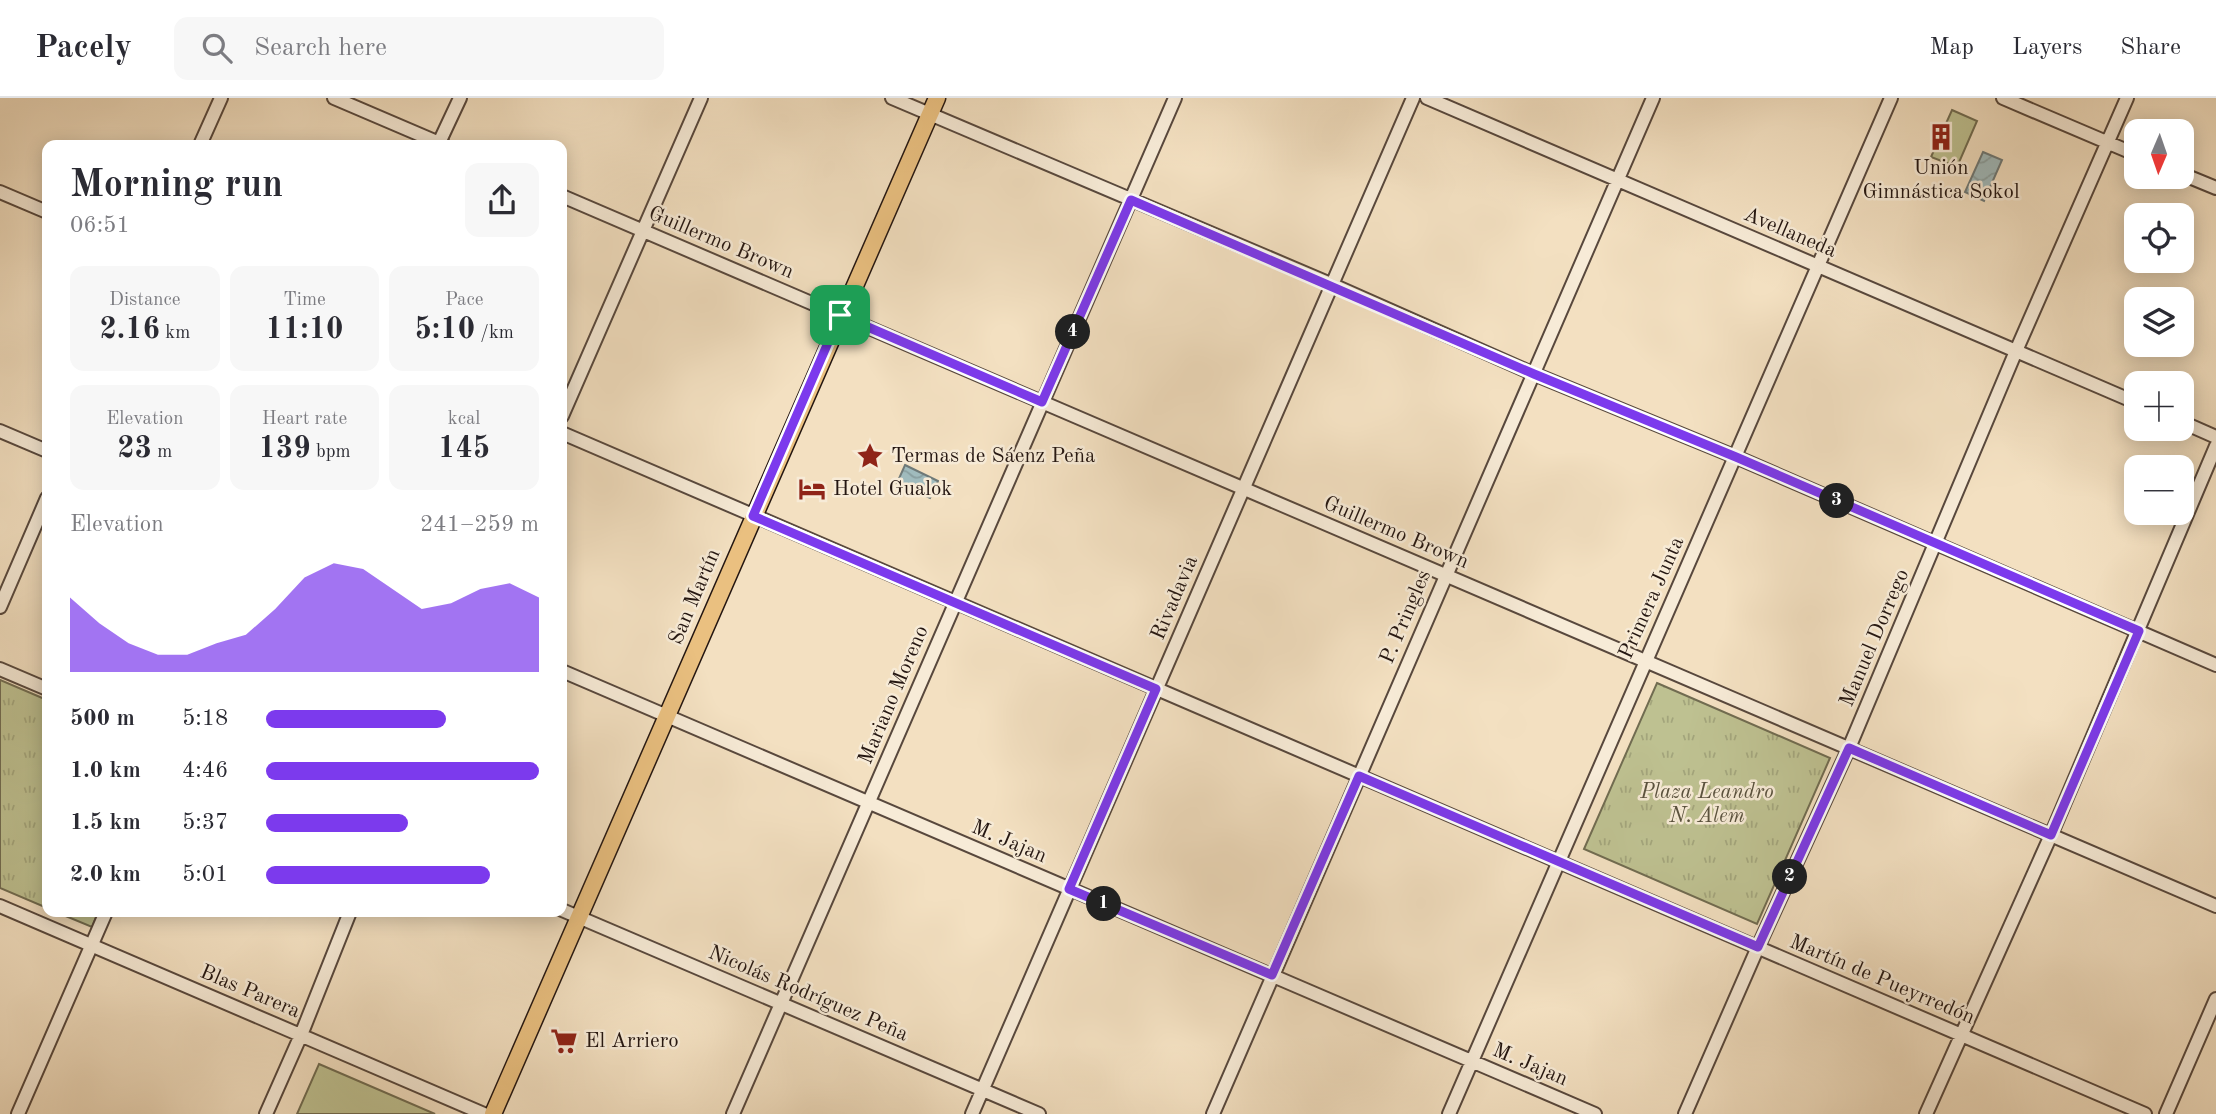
<!DOCTYPE html>
<html lang="en">
<head>
<meta charset="utf-8">
<style>
	body { margin:0; font-family:"Old Standard TT",serif; background:#f7f7f7; color:#2b2b33; height:100vh; display:flex; flex-direction:column; font-size:26px; white-space:nowrap }
	* { box-sizing:border-box; margin:0 }
	p { font-size:23px; color:#7c7c81 }
	.icon { flex:none; width:38px; height:38px; fill:none; stroke:currentColor; stroke-width:2; stroke-linecap:round; stroke-linejoin:round }
	.map { position:relative; flex:1; overflow:hidden }
	.side { position:absolute; left:42px; top:42px; width:525px; height:777px; display:flex; flex-direction:column; background:#fff; border-radius:14px; box-shadow:0 4px 18px #0003 }
	.side>* { flex:none }
	.needle { width:46px; rotate:182deg }
	.fabs { position:absolute; left:2124px; top:21px; display:grid; gap:14px }
	.fabs a { display:grid; place-items:center; width:70px; height:70px; border-radius:14px; background:#fff; box-shadow:0 4px 18px #0003; font-size:35px }
	.pin { position:absolute; display:grid; place-items:center; width:60px; height:60px; color:#fff; margin:-30px; border-radius:14px; box-shadow:0 4px 10px #0006 }
	.km { position:absolute; width:35px; height:35px; margin:-18px; border-radius:50%; background:#222; color:#fff; font-size:19px; line-height:35px; text-align:center }
	.round { display:grid; place-items:center; flex:none; width:74px; height:74px; border-radius:14px; background:#f7f7f7 }
	.summary { display:flex; align-items:center; justify-content:space-between; height:119px; padding:0 28px }
	h1 { font-size:38px; font-weight:600; line-height:52px }
	.figures { display:grid; grid-template-columns:repeat(3,1fr); gap:10px; height:119px; padding:7px 28px }
	.figures div { display:grid; align-content:center; border-radius:14px; background:#f7f7f7; text-align:center }
	.figures b { font-size:30px; font-weight:600 }
	.figures small { font-size:19px; font-weight:400 }
	.figures p { font-size:19px }
	.chart { height:196px; padding:14px 28px }
	.chart p { display:flex; justify-content:space-between }
	.chart svg { width:100%; height:126px; margin-top:7px; fill:#7c3aed; opacity:.7 }
	ul { padding:0 28px; list-style:none; font-size:23px }
	li { display:grid; grid-template-columns:112px 84px 1fr; align-items:center; height:52px }
	li i { height:18px; border-radius:9px; background:#7c3aed }
	header { display:flex; align-items:center; gap:42px; box-sizing:border-box; height:98px; padding:0 35px; background:#fff; border-bottom:2px solid #e1e1e2 }
	header strong { font-size:33px }
	nav { display:flex; gap:38px; margin-inline-start:auto; font-size:24px }
	.search { width:490px; height:63px; background:#f7f7f7; display:flex; align-items:center; gap:18px; box-sizing:border-box; padding:0 24px; border-radius:14px; color:#7c7c81; font-size:26px }
	.map>svg:first-child { display:block }
	.grass { fill:#bec191; stroke:#716c51; stroke-width:2 }
	.park { fill:url(#park-tufts); stroke:#716c51; stroke-width:2 }
	.water { fill:url(#water-waves); stroke:#6e7978; stroke-width:2 }
	.lines { fill:none; stroke-linecap:round; stroke-linejoin:round }
	.minor-casing { stroke:#58483d; stroke-width:16 }
	.major-casing { stroke:#241611; stroke-width:19 }
	.minor { stroke:#f7ebd7; stroke-width:12 }
	.major { stroke:#eac080; stroke-width:16 }
	.route-casing { stroke:#fff; stroke-width:14 }
	.route { stroke:#7c3aed; stroke-width:9 }
	.labels { text-anchor:middle; dominant-baseline:central; stroke-width:5; stroke-linejoin:round; paint-order:stroke }
	.poi-label { font-size:21px; fill:#241611; stroke:#f7ebd7; text-anchor:start }
	.street-label { font-size:21px; fill:#241611; stroke:#f7ebd7 }
	.park-label { font-size:21px; font-style:italic; fill:#5a523e; stroke:#f7ebd7 }
</style>
</head>
<body>
<header>
<strong>Pacely</strong>
<div class="search"><svg class="icon" aria-label="search" viewBox="0 0 24 24"><circle cx="10" cy="10" r="6"/><path d="M15 15l6 6"/></svg>Search here</div>
<nav><a>Map</a><a>Layers</a><a>Share</a></nav>
</header>
<div class="map">
<svg width="2216" height="1016" viewBox="0 0 2216 1016">
	<defs>
		<pattern id="park-tufts" width="24" height="20" patternUnits="userSpaceOnUse" patternTransform="scale(1.75)"><rect width="24" height="20" fill="#bec191"/><path d="M3 7l-1-3M5 7V3M7 7l1-3M15 17l-1-3M17 17v-4M19 17l1-3" fill="none" stroke="#a3a57c"/></pattern>
		<pattern id="water-waves" width="16" height="10" patternUnits="userSpaceOnUse" patternTransform="scale(1.75)"><rect width="16" height="10" fill="#a0bbbd"/><path d="M0 5q4-4 8 0t8 0" fill="none" stroke="#8aa0a1"/></pattern>
	</defs>
	<rect width="100%" height="100%" fill="#f3e0c1"/>
	<filter id="stains"><feTurbulence type="fractalNoise" baseFrequency=".00286" numOctaves="4"/><feColorMatrix values="0 0 0 0 .2 0 0 0 0 .09 0 0 0 0 .02 0 0 0 .5 -.17"/></filter>
	<radialGradient id="worn" r=".72"><stop offset=".6" stop-color="#630" stop-opacity="0"/><stop offset="1" stop-color="#630" stop-opacity=".3"/></radialGradient>
	<path class="grass" d="M 1952,12 L 1977,23 L 1957,69 L 1931,59 Z
		M 319,966 L 435,1016 L 297,1016 Z"/>
	<path class="park" d="M 0,582 L 47,602 L 47,810 L 0,790 Z
		M 1657,585 L 1830,660 L 1757,826 L 1584,751 Z
		M 56,814 L 98,814 L 92,829 Z"/>
	<path class="water" d="M 1983,54 L 2002,62 L 1984,103 L 1965,94 Z
		M 905,367 L 938,383 L 930,400 L 897,385 Z"/>
	<g class="lines">
		<defs>
			<path id="minor" d="M 334,0 L 444,47
				M 892,0 L 1333,187 L 1534,276 L 1736,359 L 2216,567
				M 1427,0 L 2137,305
				M 2003,0 L 2137,57
				M 200,47 L 221,0
				M 438,47 L 460,0
				M 2182,76 L 2216,90
				M 0,94 L 47,114
				M 562,98 L 2216,808
				M 562,318 L 701,0
				M 2182,324 L 2216,339
				M 0,333 L 47,353
				M 562,335 L 2145,1016
				M 0,509 L 47,400
				M 0,571 L 47,591
				M 562,573 L 1595,1016
				M 0,808 L 484,1016
				M 562,812 L 1039,1016
				M 18,1016 L 106,814
				M 266,1016 L 301,937 L 350,814
				M 733,1016 L 1175,0
				M 972,1016 L 1413,0
				M 1213,1016 L 1653,0
				M 1449,1016 L 1891,0
				M 1685,1016 L 1758,849 L 1849,650 L 2016,253 L 2127,0
				M 1926,1016 L 2051,737 L 2216,348
				M 2166,1016 L 2216,901"/>
			<path id="major" d="M 493,1016 L 937,0"/>
		</defs>
		<use href="#minor" class="minor-casing"/>
		<use href="#major" class="major-casing"/>
		<use href="#minor" class="minor"/>
		<use href="#major" class="major"/>
	</g>
	<g class="lines">
		<defs>
			<path id="route" d="M 1131,102 L 1534,276 L 1736,359 L 2139,533 L 2051,737 L 1849,650 L 1758,849 L 1359,678 L 1272,877 L 1069,791 L 1156,591 L 753,418 L 840,217 L 1042,304 Z"/>
		</defs>
		<use href="#route" class="route-casing"/>
		<use href="#route" class="route"/>
	</g>
	<defs>
		<symbol id="building-bare" viewBox="-9 -9 18 18"><path d="M-4-6H4V6H1V3H-1V6H-4ZM-2.5-4.3h1.7v1.8h-1.7ZM.8-4.3h1.7v1.8H.8ZM-2.5-1h1.7V.8h-1.7ZM.8-1h1.7V.8H.8Z" fill="#8f2418" stroke="#f7ebd7" stroke-width="2.5" paint-order="stroke"/></symbol>
		<symbol id="sight-bare" viewBox="-9 -9 18 18"><path d="M0-6L1.8-2.2L6-1.7L2.9 1.2L3.7 5.4L0 3.3L-3.7 5.4L-2.9 1.2L-6-1.7L-1.8-2.2Z" fill="#8f2418" stroke="#f7ebd7" stroke-width="2.5" paint-order="stroke"/></symbol>
		<symbol id="hotel-bare" viewBox="-9 -9 18 18"><path d="M-6-4.5h1.5V1H6V5H4.5V3h-9V5H-6ZM-4 0a1.8 1.8 0 1 1 3.6 0ZM.5 0V-2.5h3Q6-2.5 6 0Z" fill="#8f2418" stroke="#f7ebd7" stroke-width="2.5" paint-order="stroke"/></symbol>
		<symbol id="supermarket-bare" viewBox="-9 -9 18 18"><path d="M-6-5.5h2.5l.6 2H6L4.5 2H-2.5L-4.4-4H-6ZM-1.5 3.2a1.3 1.3 0 1 0 .1 0ZM3 3.2a1.3 1.3 0 1 0 .1 0Z" fill="#8f2418" stroke="#f7ebd7" stroke-width="2.5" paint-order="stroke"/></symbol>
	</defs>
	<g fill-rule="evenodd">
		<use href="#building-bare" x="1922" y="20" width="38" height="38"/>
		<use href="#sight-bare" x="851" y="339" width="38" height="38"/>
		<use href="#hotel-bare" x="793" y="372" width="38" height="38"/>
		<use href="#supermarket-bare" x="545" y="924" width="38" height="38"/>
	</g>
	<g class="labels">
		<g class="poi-label">
			<text x="1941" y="70" text-anchor="middle">Unión<tspan x="1941" dy="24">Gimnástica Sokol</tspan></text>
			<text x="891" y="358">Termas de Sáenz Peña</text>
			<text x="833" y="391">Hotel Gualok</text>
			<text x="585" y="943">El Arriero</text>
		</g>
		<g class="street-label">
			<text transform="translate(1790 135) rotate(23)">Avellaneda</text>
			<text transform="translate(721 145) rotate(23)">Guillermo Brown</text>
			<text transform="translate(1396 435) rotate(23)">Guillermo Brown</text>
			<text transform="translate(695 499) rotate(-67)">San Martín</text>
			<text transform="translate(1175 500) rotate(-67)">Rivadavia</text>
			<text transform="translate(1652 500) rotate(-66)">Primera Junta</text>
			<text transform="translate(1406 519) rotate(-67)">P. Pringles</text>
			<text transform="translate(1875 540) rotate(-67)">Manuel Dorrego</text>
			<text transform="translate(894 597) rotate(-67)">Mariano Moreno</text>
			<text transform="translate(1009 744) rotate(23)">M. Jajan</text>
			<text transform="translate(1882 882) rotate(23)">Martín de Pueyrredón</text>
			<text transform="translate(250 894) rotate(23)">Blas Parera</text>
			<text transform="translate(808 896) rotate(23)">Nicolás Rodríguez Peña</text>
			<text transform="translate(1530 967) rotate(23)">M. Jajan</text>
		</g>
		<g class="park-label">
			<text x="1707" y="694">Plaza Leandro<tspan x="1707" dy="24">N. Alem</tspan></text>
		</g>
	</g>
	<rect width="100%" height="100%" filter="url(#stains)"/>
	<rect width="100%" height="100%" fill="url(#worn)"/>
</svg>
<div class="fabs">
<a><svg class="needle" viewBox="-14 -14 28 28"><path d="M0-13l5 13h-10z" fill="#e53935"/><path d="M0 13l5-13h-10z" fill="#7c7c81"/></svg></a>
<a><svg class="icon" aria-label="locate" viewBox="0 0 24 24"><circle cx="12" cy="12" r="6"/><path d="M12 2v4M12 18v4M2 12h4M18 12h4"/></svg></a>
<a><svg class="icon" aria-label="layers" viewBox="0 0 24 24"><path d="M12 4l9 5-9 5-9-5zM3 14l9 5 9-5"/></svg></a>
<a>+</a>
<a>−</a>
</div>
<div class="pin" style="left:840px;top:217px;background:#1e9e55"><svg class="icon" aria-label="arrive" viewBox="0 0 24 24"><path d="M6 21V4h12l-3 4 3 4H6"/></svg></div>
<b class="km" style="left:1104px;top:806px">1</b>
<b class="km" style="left:1790px;top:779px">2</b>
<b class="km" style="left:1837px;top:403px">3</b>
<b class="km" style="left:1073px;top:234px">4</b>
<section class="side">
<div class="summary"><div><h1>Morning run</h1><p>06:51</p></div><a class="round"><svg class="icon" aria-label="share" viewBox="0 0 24 24"><path d="M12 15V3M7 8l5-5 5 5M5 13v7h14v-7"/></svg></a></div>
<div class="figures">
<div><p>Distance</p><b>2.16<small> km</small></b></div>
<div><p>Time</p><b>11:10</b></div>
<div><p>Pace</p><b>5:10<small> /km</small></b></div>
</div>
<div class="figures">
<div><p>Elevation</p><b>23<small> m</small></b></div>
<div><p>Heart rate</p><b>139<small> bpm</small></b></div>
<div><p>kcal</p><b>145</b></div>
</div>
<div class="chart"><p><span>Elevation</span>241–259 m</p>
<svg viewBox="0 0 160 44" preserveAspectRatio="none"><path d="M0 44V18L10 27L20 34L30 38L40 38L50 34L60 31L70 22L80 11L90 6L100 8L110 15L120 22L130 20L140 15L150 13L160 18V44z"/></svg>
</div>
<ul>
<li><b>500 m</b>5:18<i style="width:66%"></i></li>
<li><b>1.0 km</b>4:46<i style="width:100%"></i></li>
<li><b>1.5 km</b>5:37<i style="width:52%"></i></li>
<li><b>2.0 km</b>5:01<i style="width:82%"></i></li>
</ul>
</section>
</div>
</body>
</html>
